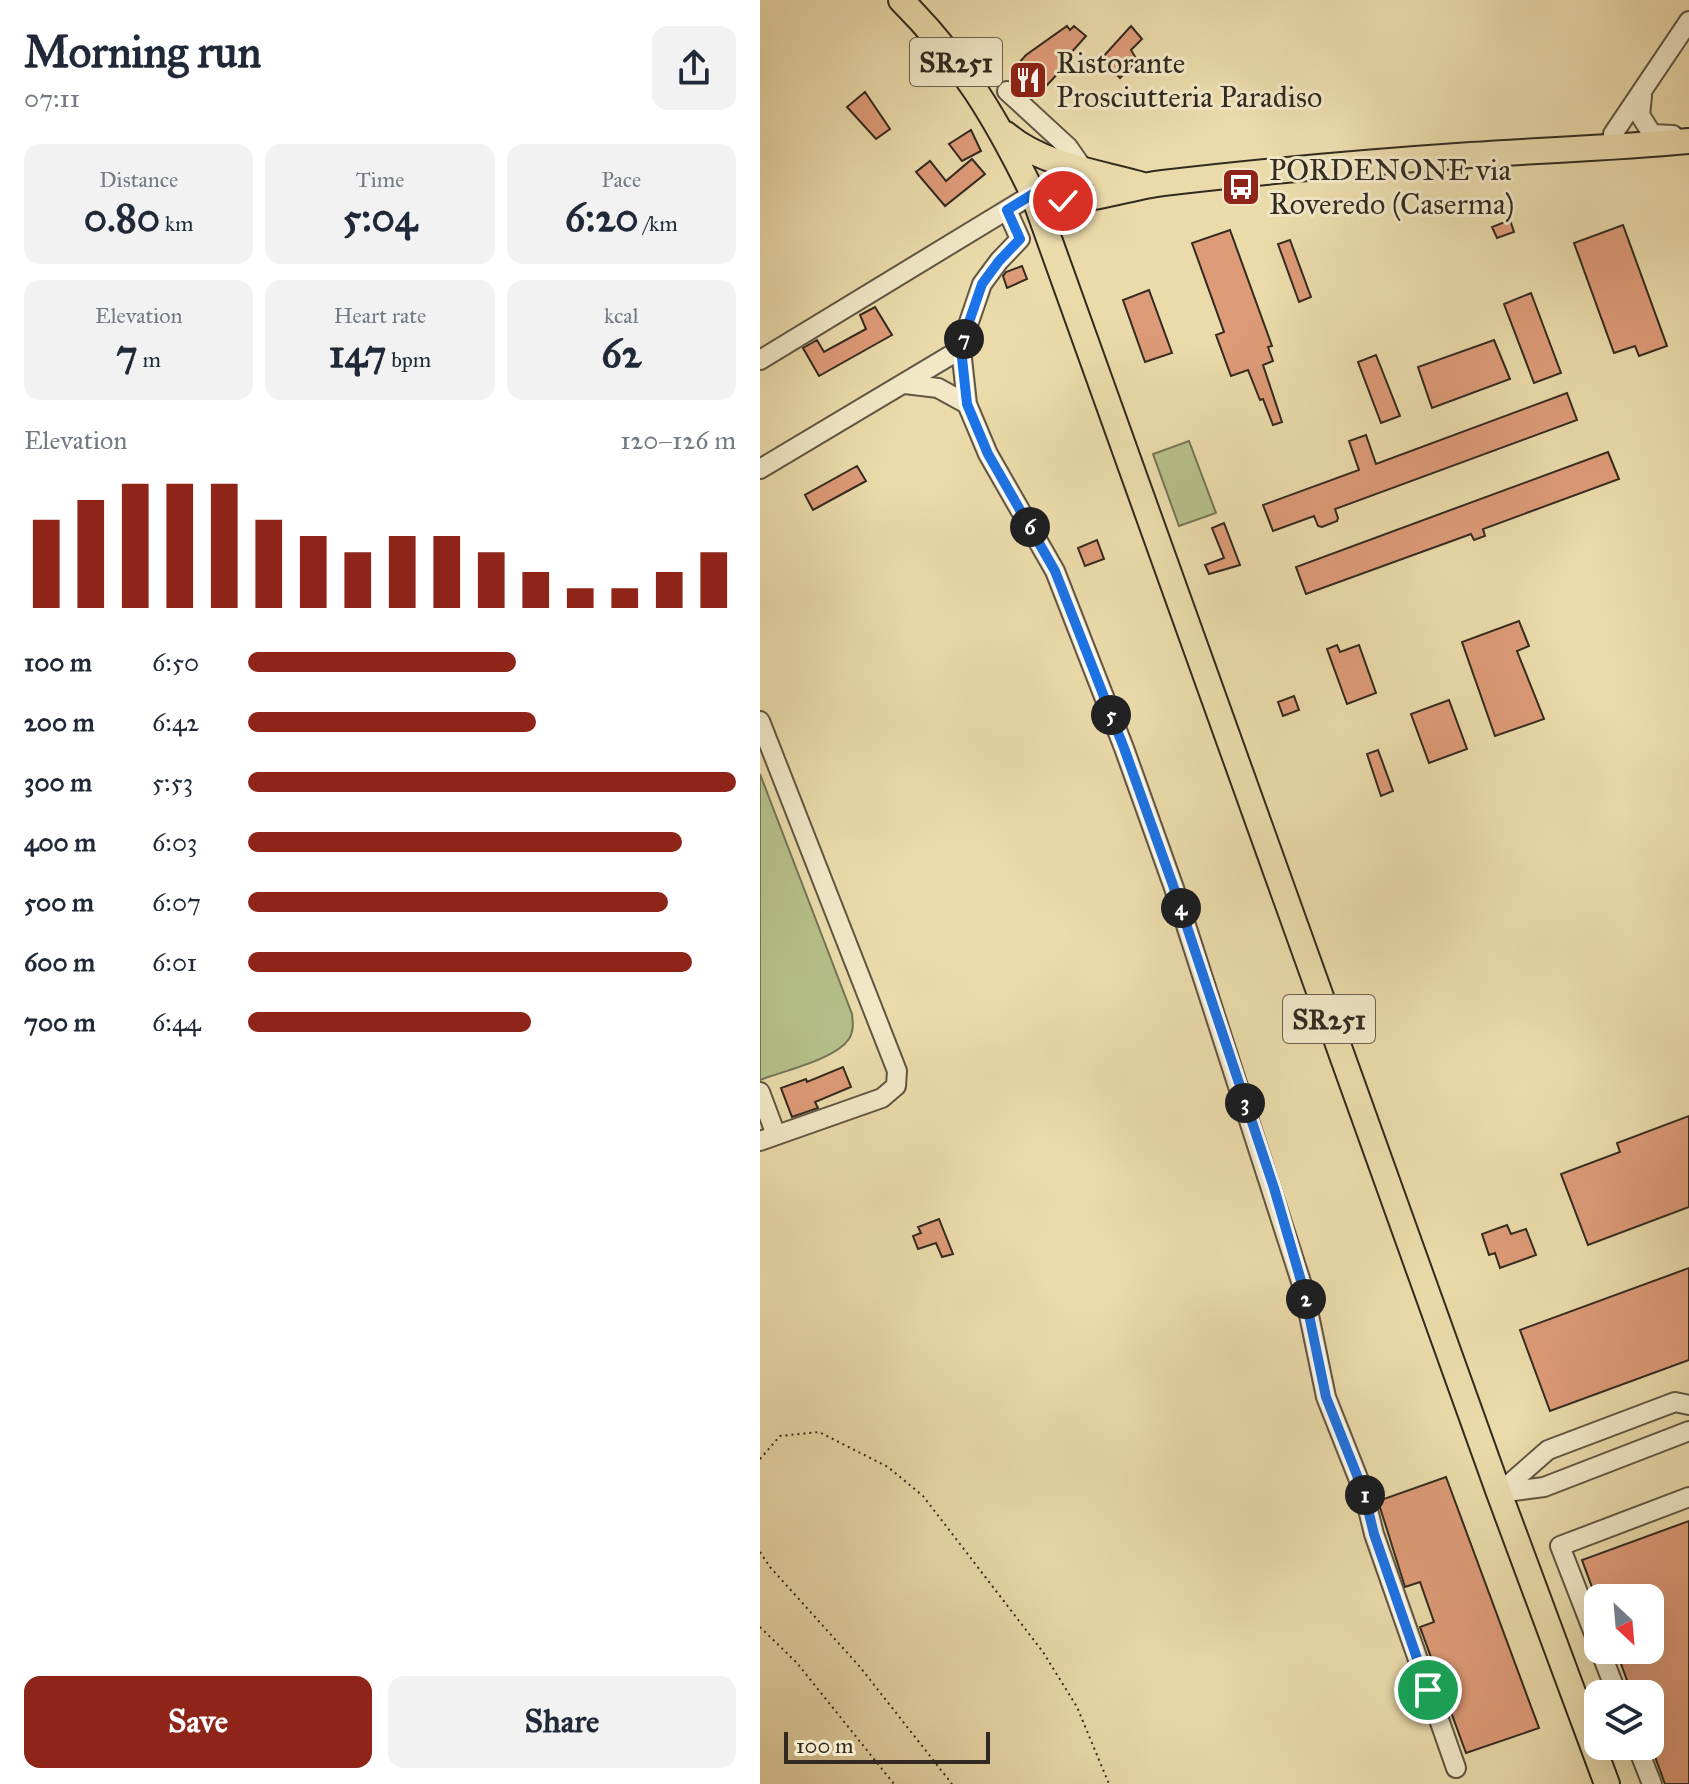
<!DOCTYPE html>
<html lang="en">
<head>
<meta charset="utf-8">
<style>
	body { margin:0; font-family:"IM FELL Great Primer",serif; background:#f2f2f3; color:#1f2937; height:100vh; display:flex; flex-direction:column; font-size:30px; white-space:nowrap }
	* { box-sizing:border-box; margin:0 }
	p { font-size:26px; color:#747a83 }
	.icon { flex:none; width:44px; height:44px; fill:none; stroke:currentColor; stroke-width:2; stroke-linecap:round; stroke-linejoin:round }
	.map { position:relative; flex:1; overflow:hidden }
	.sheet { display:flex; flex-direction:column; background:#fff; width:760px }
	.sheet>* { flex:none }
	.needle { width:52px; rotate:154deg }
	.buttons { position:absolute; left:824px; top:1584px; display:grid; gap:16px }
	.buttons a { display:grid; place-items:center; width:80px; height:80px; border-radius:16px; background:#fff; box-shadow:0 8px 32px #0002; font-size:40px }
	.scale { position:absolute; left:24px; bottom:20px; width:206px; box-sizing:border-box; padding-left:8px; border:4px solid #322a20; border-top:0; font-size:22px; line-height:28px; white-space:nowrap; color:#322a20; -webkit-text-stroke:6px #f2e8c8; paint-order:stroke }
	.pin { position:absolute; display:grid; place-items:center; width:68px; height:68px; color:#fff; margin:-34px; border:4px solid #fff; border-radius:50%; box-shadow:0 2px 8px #0007 }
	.km { position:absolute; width:40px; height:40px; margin:-20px; border-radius:50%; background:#222; color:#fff; font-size:22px; line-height:40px; text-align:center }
	.round { display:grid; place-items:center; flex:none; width:84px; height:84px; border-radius:16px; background:#f2f2f3 }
	.headline { display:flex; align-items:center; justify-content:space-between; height:136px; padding:0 24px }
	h1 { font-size:44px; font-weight:800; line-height:60px }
	.metrics { display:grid; grid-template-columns:repeat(3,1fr); gap:12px; height:136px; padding:8px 24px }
	.metrics div { display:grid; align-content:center; border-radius:16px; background:#f2f2f3; text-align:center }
	.metrics b { font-size:40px; font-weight:800 }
	.metrics small { font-size:22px; font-weight:400 }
	.metrics p { font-size:22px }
	.chart { height:224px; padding:16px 24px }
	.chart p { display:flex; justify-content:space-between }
	.chart svg { width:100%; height:144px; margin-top:8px; stroke:#8f2418; stroke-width:6 }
	.button { display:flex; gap:16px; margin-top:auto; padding:16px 24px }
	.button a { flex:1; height:92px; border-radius:16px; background:#8f2418; color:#fff; font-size:32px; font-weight:800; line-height:92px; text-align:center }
	.button a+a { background:#f2f2f3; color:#1f2937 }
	ul { padding:0 24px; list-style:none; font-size:26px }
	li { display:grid; grid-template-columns:128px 96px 1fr; align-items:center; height:60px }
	li i { height:20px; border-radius:10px; background:#8f2418 }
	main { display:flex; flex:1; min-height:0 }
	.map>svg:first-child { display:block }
	.green { fill:#b6c08a; stroke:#747555; stroke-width:2 }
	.building { fill:#de9b78; stroke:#322a20; stroke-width:2 }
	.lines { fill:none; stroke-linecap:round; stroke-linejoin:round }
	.minor-casing { stroke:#605643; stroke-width:22 }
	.major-casing { stroke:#322a20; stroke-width:28 }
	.path { stroke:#322a20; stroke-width:2; stroke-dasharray:2 4; stroke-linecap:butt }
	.minor { stroke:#f2e8c8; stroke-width:18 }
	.major { stroke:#ebdbab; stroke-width:24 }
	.route-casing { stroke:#fff; stroke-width:16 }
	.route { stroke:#1a73e8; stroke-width:10 }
	.labels { text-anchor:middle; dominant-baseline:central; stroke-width:6; stroke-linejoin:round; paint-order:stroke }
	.shield { fill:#f2e8c8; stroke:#6c6352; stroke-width:2 }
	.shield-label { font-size:28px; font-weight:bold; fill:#322a20 }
	.poi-label { font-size:30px; fill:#322a20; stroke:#f2e8c8; text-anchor:start }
</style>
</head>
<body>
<main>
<section class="sheet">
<div class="headline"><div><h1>Morning run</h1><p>07:11</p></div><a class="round"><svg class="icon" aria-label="share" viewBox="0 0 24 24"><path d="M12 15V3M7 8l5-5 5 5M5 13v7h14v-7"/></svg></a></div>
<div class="metrics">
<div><p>Distance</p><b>0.80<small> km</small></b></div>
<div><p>Time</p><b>5:04</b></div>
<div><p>Pace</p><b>6:20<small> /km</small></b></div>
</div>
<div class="metrics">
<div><p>Elevation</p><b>7<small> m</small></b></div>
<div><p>Heart rate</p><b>147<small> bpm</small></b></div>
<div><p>kcal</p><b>62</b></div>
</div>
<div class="chart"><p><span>Elevation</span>120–126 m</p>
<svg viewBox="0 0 160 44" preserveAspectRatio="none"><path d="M5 44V17M15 44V11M25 44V6M35 44V6M45 44V6M55 44V17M65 44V22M75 44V27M85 44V22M95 44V22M105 44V27M115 44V33M125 44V38M135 44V38M145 44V33M155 44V27"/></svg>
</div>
<ul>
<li><b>100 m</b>6:50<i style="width:55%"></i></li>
<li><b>200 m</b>6:42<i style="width:59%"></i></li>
<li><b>300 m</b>5:53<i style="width:100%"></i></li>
<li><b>400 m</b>6:03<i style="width:89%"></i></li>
<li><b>500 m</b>6:07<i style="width:86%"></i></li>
<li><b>600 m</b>6:01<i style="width:91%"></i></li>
<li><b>700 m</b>6:44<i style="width:58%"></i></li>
</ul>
<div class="button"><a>Save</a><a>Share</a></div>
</section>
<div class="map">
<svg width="929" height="1784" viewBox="0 0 929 1784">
	<rect width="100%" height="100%" fill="#ebdbab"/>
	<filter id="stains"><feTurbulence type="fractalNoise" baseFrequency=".0025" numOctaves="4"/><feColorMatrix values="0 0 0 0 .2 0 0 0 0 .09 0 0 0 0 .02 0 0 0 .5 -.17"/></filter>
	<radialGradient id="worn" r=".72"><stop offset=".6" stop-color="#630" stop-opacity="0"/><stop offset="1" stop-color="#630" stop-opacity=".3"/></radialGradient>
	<path class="green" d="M 429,441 L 456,513 L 419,526 L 393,454 Z
		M 0,774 L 92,1014 C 93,1022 94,1031 89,1039 C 76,1059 23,1071 0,1080 Z"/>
	<path class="building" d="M 307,26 L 310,30 L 314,26 L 326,36 L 301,64 L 302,69 L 277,96 L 251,72 L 266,55 Z
		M 371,26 L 382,39 L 371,50 L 377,60 L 360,78 L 341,59 Z
		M 105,92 L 130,129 L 116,139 L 87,107 Z
		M 211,130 L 221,151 L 202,161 L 189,144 Z
		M 212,159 L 225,174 L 185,206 L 156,172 L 170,161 L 186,181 Z
		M 750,220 L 754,232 L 737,238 L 732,227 Z
		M 863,225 L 907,346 L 879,356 L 875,346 L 854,353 L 814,243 Z
		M 470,230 L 512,346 L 508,347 L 513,361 L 503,365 L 522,422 L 513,425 L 503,399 L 500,400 L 488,370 L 471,376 L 456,335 L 464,332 L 432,243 Z
		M 530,240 L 551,297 L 539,302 L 518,244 Z
		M 262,266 L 267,279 L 247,288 L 243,276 L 246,272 Z
		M 389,290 L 412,353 L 385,362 L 363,300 Z
		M 771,293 L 801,373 L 774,383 L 744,304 Z
		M 115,307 L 132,335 L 59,376 L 43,348 L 57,340 L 64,352 L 106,329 L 100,315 Z
		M 734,340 L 750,379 L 672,408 L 658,367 Z
		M 616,355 L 640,416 L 621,423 L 598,362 Z
		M 807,393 L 817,420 L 575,509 L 578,518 L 577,521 L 562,527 L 558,526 L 554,516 L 513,531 L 503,505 L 599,470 L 589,441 L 606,435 L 616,464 Z
		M 848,452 L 859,479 L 723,529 L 725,536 L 714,540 L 711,534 L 546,594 L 536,567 Z
		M 97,466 L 106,481 L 53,510 L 45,495 Z
		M 464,523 L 480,565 L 449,574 L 445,565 L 464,558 L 452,528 Z
		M 337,540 L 344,559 L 325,566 L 318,548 Z
		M 759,621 L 769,646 L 757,651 L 784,719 L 735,736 L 702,642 Z
		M 577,645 L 580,652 L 599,645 L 616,693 L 587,704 L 567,649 Z
		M 534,696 L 539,710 L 523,716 L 518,702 Z
		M 689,700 L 707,749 L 669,763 L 651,714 Z
		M 618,750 L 633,791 L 621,796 L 607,754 Z
		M 83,1067 L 91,1087 L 55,1102 L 58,1108 L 32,1117 L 21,1088 L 46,1079 L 47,1082 Z
		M 929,1116 L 929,1207 L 828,1245 L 801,1174 L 860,1152 L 857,1143 Z
		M 179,1219 L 193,1254 L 182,1257 L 176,1243 L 158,1249 L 153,1236 L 161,1233 L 158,1227 Z
		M 747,1225 L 751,1234 L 766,1229 L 776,1255 L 740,1268 L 735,1253 L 729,1255 L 722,1234 Z
		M 929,1268 L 929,1360 L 790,1411 L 760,1330 Z
		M 686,1477 L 779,1728 L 706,1753 L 660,1627 L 674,1622 L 660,1582 L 645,1587 L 618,1501 Z
		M 929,1521 L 929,1784 L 905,1784 L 890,1743 L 890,1694 L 872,1694 L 856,1650 L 890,1650 L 890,1598 L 836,1598 L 822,1560 Z"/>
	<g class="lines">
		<defs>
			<path id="minor" d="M 247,91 L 308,147 L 322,167
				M 882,96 L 880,115 L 892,134 L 913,135
				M 853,134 L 929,21
				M 247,210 L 260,239 L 239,261 L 222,284 L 209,322 L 201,349 L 207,404 L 228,454 L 295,571 L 364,748 L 414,888 L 544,1291 L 566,1397 L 604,1493 L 614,1534 L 696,1768
				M 0,360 L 273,194
				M 145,384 L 178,388 L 207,404
				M 0,469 L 201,349
				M 0,721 L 137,1071 L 136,1086 L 122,1098 L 0,1141
				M 0,1092 L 16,1135
				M 929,1405 L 915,1402 L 788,1450 L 739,1493 L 784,1487 L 929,1431
				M 838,1644 L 800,1546 L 929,1497
				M 840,1650 L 857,1694
				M 877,1746 L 892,1784"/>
			<path id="major" d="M 141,0 C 202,61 236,118 273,194 L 739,1493 L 847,1784
				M 246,134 C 282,165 338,172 383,185
				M 273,194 C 315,210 361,188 403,183 C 505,171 609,162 711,155 C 784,150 856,148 929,141"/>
		</defs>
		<use href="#minor" class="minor-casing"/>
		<use href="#major" class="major-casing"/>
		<path class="path" d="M 0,1459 L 20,1436 L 59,1432 L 128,1467 L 163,1496 L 283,1652 L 317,1707 L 349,1784
			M 0,1552 L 10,1567 L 100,1667 L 192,1784
			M 0,1627 L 37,1663 L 134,1784"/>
		<use href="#minor" class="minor"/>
		<use href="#major" class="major"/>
	</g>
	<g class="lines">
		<defs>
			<path id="route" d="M 303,201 L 288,200 L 273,194 L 247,210 L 260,239 L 239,261 L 222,284 L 209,322 L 201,349 L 207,404 L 228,454 L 295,571 L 364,748 L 414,888 L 514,1188 L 544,1291 L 566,1397 L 604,1493 L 614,1534 L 668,1690"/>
		</defs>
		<use href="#route" class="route-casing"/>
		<use href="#route" class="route"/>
	</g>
	<defs>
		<symbol id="restaurant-square" viewBox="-11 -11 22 22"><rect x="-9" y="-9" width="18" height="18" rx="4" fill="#8f2418" stroke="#f2e8c8"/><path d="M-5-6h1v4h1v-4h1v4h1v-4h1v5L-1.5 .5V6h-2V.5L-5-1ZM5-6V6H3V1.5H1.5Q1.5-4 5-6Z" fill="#fff"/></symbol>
		<symbol id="bus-square" viewBox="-11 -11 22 22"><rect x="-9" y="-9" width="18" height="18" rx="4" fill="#8f2418" stroke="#f2e8c8"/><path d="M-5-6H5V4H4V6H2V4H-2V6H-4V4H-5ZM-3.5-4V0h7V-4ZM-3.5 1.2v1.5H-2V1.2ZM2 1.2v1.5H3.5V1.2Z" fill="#fff"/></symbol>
	</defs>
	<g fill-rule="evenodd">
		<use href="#restaurant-square" x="246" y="58" width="44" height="44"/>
		<use href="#bus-square" x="459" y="165" width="44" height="44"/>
	</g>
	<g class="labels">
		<g class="shield">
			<rect x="150" y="38" width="92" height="48" rx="6"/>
			<rect x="523" y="995" width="92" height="48" rx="6"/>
		</g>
		<g class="shield-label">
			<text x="196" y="62">SR251</text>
			<text x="569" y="1019">SR251</text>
		</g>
		<g class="poi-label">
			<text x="296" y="63">Ristorante<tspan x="296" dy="34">Prosciutteria Paradiso</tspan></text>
			<text x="509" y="170">PORDENONE via<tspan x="509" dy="34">Roveredo (Caserma)</tspan></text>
		</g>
	</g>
	<rect width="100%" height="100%" filter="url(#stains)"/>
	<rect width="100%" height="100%" fill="url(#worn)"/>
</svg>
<div class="buttons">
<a><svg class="needle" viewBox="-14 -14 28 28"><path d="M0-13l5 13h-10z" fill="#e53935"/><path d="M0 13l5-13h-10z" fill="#747a83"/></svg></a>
<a><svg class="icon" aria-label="layers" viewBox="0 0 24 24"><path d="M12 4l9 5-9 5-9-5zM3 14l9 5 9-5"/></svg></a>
</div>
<div class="scale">100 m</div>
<div class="pin" style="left:668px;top:1690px;background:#1e9e55"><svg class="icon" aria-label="arrive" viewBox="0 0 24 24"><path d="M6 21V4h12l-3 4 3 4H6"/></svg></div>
<div class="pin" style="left:303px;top:201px;background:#d93025"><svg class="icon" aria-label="check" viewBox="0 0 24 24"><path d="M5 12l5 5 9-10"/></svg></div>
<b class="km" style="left:605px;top:1495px">1</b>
<b class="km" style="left:546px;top:1299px">2</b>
<b class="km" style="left:485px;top:1103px">3</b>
<b class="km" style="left:421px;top:908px">4</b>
<b class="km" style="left:351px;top:715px">5</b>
<b class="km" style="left:270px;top:527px">6</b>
<b class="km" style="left:204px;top:339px">7</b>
</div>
</main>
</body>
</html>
